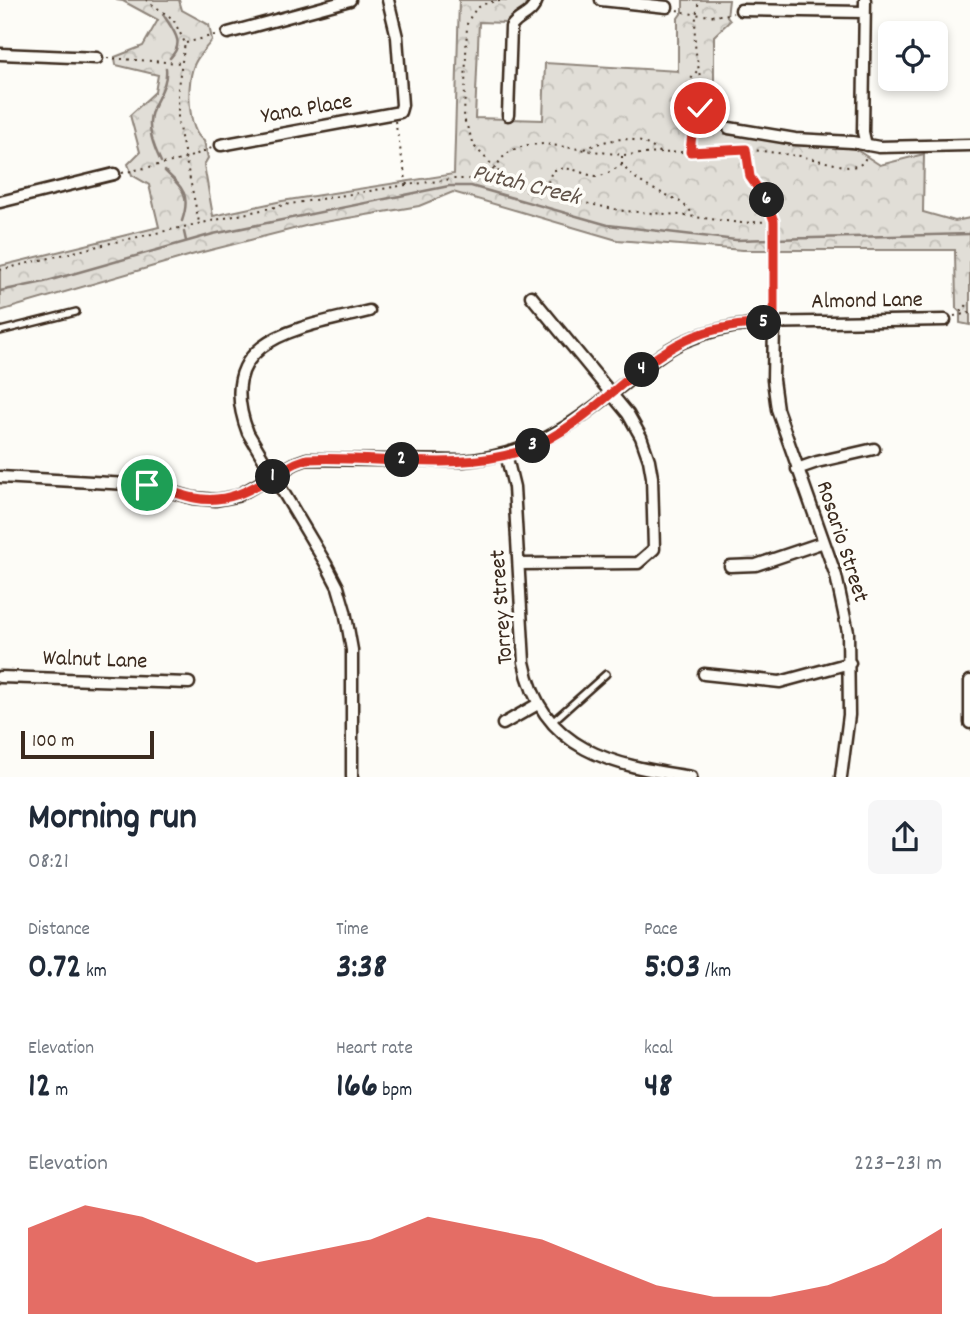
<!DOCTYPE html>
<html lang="en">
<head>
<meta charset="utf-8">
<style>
	body { margin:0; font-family:Dekko,sans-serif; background:#f6f6f7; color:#1f2937; height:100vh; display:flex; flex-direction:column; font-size:26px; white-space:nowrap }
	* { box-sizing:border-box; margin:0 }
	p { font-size:23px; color:#747a83 }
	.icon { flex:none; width:38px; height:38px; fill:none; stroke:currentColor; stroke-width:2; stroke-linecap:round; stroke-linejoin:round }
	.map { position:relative; height:777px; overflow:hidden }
	.sheet { display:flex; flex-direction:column; background:#fff; flex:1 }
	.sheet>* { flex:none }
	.controls { position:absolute; left:878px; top:21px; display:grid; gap:14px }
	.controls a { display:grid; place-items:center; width:70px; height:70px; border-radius:10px; background:#fff; box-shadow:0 4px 10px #0003; font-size:35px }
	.scale { position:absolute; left:21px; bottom:18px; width:133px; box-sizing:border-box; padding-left:7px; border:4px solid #3b2a1e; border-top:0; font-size:19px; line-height:24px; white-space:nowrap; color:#3b2a1e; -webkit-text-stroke:5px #fdfcf7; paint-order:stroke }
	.pin { position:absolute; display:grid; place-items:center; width:60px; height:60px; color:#fff; margin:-30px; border:4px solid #fff; border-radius:50%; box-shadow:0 2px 7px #0007 }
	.km { position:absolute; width:35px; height:35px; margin:-18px; border-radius:50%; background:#222; color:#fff; font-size:19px; line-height:35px; text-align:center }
	.round { display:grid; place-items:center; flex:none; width:74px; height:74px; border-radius:10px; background:#f6f6f7 }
	.head { display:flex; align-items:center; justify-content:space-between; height:119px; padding:0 28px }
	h1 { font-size:38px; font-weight:700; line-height:52px }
	.figures { display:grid; grid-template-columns:repeat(3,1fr); gap:10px; height:119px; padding:7px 28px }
	.figures div { display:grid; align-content:center }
	.figures b { font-size:35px; font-weight:700 }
	.figures small { font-size:19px; font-weight:400 }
	.figures p { font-size:19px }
	.chart { height:196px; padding:14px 28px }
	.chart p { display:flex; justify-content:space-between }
	.chart svg { width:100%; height:126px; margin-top:7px; fill:#d93025; opacity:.7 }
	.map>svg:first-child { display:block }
	.park { fill:url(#park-crowns); stroke:#8e847a; stroke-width:2 }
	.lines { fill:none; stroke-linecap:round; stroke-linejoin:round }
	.stream { stroke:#887d74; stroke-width:2.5 }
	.service-casing { stroke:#3b2a1e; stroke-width:10 }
	.minor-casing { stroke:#3b2a1e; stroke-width:15 }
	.path { stroke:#3b2a1e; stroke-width:2; stroke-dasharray:2 5; stroke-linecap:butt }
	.service { stroke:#fdfcf7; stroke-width:5 }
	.minor { stroke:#fdfcf7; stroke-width:10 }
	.route-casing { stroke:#fff; stroke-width:14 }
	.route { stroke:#d93025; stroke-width:9 }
	.labels { text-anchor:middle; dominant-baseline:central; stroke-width:7; stroke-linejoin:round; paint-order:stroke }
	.street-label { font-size:23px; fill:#3b2a1e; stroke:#fdfcf7 }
	.water-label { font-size:24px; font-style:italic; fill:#615349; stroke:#fdfcf7 }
</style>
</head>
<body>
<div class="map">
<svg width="970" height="777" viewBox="0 0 970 777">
	<defs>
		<pattern id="park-crowns" width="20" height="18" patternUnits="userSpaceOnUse" patternTransform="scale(1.75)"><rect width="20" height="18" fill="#e1ded7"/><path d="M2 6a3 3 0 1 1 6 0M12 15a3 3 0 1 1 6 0" fill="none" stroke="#c2bfb8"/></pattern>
	</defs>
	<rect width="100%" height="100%" fill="#fdfcf7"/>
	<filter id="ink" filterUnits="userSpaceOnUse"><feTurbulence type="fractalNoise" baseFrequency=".0143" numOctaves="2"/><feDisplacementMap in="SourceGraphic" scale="14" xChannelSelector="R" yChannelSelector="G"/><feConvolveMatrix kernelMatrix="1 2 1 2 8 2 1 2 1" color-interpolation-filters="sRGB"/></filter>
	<g filter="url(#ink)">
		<path class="park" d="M 116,0 L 179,0 L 182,10 L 209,25 L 212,40 C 207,47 199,55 195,63 C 186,80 187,130 204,141 L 208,158 L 204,165 L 213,216 L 282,201 L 454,174 L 459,0 L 527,0 L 524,10 L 506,23 L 479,22 L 475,118 L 543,120 L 545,63 L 678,71 L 678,18 L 683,11 L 683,0 L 729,0 L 727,17 L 730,21 L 714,36 L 714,114 L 727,122 L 725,134 L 855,149 L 880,165 L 924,154 L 923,212 L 955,221 L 970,218 L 970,325 L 960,323 L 960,312 L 956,308 L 955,250 L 743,250 L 617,240 L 453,192 L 419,206 L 313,224 L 195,254 L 0,311 L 0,266 L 159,227 L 149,185 L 132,175 L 128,164 L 140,152 L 130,115 L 155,92 L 158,75 L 116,65 L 115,57 L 143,46 L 158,20 L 123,1 Z"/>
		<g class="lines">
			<path class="stream" d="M 163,14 C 173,31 186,42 170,58
				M 161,162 C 154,147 146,128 152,111 C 157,97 168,85 166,68
				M 165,171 C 183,188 191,195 182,221
				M 184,232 L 186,241
				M 0,291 L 44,282 L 213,234 L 449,186 L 471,186 L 608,225 L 736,240 L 970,234"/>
			<defs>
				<path id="service" d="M 0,331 L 76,312
					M 551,723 L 606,674"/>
				<path id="minor" d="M 601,0 L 667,7
					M 865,0 L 863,132 L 866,145
					M 741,10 L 864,12
					M 228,33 L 350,0
					M 0,54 L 97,58
					M 508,115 L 511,27 C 520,14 530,18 537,0
					M 729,128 L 795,139 L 852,142 L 879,147 L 970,145
					M 221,145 L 400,112 L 402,105 L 397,37 L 388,0
					M 0,202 L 114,174
					M 774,323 L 773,380 L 777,409 L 836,576 L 848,632 L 849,715 L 841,777
					M 506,454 L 514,487 L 524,662 C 542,752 613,765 691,777
					M 797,469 L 817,462 L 874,449
					M 0,477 L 147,485 L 193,498 L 216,500 L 237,496 L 296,463 L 307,459 L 463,461 C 537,454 571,425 628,381 C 647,366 666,348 690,339 C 734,321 780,322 827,322 C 866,321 905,321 945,320
					M 519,564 L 638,563 L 654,549 L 652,477 L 649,460 L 641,437 L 628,414 L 531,296
					M 730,566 L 756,565 L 824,542
					M 704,674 L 780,682 L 850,663
					M 0,677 L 189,683
					M 970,681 L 970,723
					M 503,724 L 538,704
					M 352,777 L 352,650 L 345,611 L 338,587 L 326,564 L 248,433 C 211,336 301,328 369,311"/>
			</defs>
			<use href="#service" class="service-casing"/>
			<use href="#minor" class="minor-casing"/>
			<path class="path" d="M 146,0 L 173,19 L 185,43 L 178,86 L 178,123 L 199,222
				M 514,0 C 490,2 477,0 467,24 L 464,119 L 475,147 L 495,168 L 502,158 L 512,150 L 527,145 L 544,144 L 622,155 L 746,149 L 800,156 L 848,167 L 858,166 L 864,162 L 866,156
				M 677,10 C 694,16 717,17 733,13
				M 186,43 L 218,34
				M 107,58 L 181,63
				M 395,121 L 407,185 L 453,179 L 481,179 L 495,168 L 508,181 L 525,191 L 624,211 L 680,215 L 741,223 L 774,221
				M 691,132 C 680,109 681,89 698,70
				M 585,149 C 611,137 638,133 661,154
				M 746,150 L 750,177 L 766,200 L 774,221 L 774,313
				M 690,151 C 693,129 702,109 701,87 C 700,72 696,58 695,43 C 694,29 696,15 699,0
				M 622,156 L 622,165 C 631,175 640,183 653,189 C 669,197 683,199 694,216
				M 122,173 L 185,159 L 214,147
				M 564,196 L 548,182 L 552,171 C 572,164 578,174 596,176 C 604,177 614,169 622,165
				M 0,270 L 115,242 L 284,205 L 406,185
				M 961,312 L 970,301
				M 954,316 L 970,313"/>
			<use href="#service" class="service"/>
			<use href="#minor" class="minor"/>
		</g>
	</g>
	<g class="lines" filter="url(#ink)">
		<defs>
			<path id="route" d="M 147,485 C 163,488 179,495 195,498 C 236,506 263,480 296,463 L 307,459 C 377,455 463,474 529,448 C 589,425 629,367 686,340 C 713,327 744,324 774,323 L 774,221 L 766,200 L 750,177 L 746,149 L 690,152 L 692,134 L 700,108"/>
		</defs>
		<use href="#route" class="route-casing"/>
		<use href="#route" class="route"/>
	</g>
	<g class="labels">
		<g class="street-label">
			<text transform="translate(307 110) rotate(-10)">Yana Place</text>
			<text transform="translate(867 302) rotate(-1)">Almond Lane</text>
			<text transform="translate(841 542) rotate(72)">Rosario Street</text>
			<text transform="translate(503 607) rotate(-94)">Torrey Street</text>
			<text transform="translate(95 661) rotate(2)">Walnut Lane</text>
		</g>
		<g class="water-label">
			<text transform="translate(526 186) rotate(14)">Putah Creek</text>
		</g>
	</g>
</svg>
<div class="controls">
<a><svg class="icon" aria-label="locate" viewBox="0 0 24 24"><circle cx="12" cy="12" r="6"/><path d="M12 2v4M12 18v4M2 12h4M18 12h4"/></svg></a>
</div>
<div class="scale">100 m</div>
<div class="pin" style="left:147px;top:485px;background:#1e9e55"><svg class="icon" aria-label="arrive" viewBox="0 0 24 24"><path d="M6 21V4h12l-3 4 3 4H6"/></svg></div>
<div class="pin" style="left:700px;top:108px;background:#d93025"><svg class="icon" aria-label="check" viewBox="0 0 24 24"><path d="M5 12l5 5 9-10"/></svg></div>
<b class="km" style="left:273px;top:477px">1</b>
<b class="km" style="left:402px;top:460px">2</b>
<b class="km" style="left:533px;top:446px">3</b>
<b class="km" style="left:642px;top:370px">4</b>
<b class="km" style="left:764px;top:323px">5</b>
<b class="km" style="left:767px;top:200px">6</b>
</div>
<section class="sheet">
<div class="head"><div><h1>Morning run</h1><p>08:21</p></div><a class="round"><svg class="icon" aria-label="share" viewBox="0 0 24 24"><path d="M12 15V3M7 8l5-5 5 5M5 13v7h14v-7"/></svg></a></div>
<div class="figures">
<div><p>Distance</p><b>0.72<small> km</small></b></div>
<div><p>Time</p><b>3:38</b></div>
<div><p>Pace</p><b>5:03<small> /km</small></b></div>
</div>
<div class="figures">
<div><p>Elevation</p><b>12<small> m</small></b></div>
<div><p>Heart rate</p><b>166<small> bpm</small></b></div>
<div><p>kcal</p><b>48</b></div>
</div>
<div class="chart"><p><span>Elevation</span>223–231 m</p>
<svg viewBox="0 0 160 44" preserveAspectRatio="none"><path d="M0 44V14L10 6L20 10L30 18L40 26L50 22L60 18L70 10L80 14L90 18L100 26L110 34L120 38L130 38L140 34L150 26L160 14V44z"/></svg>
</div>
</section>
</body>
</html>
